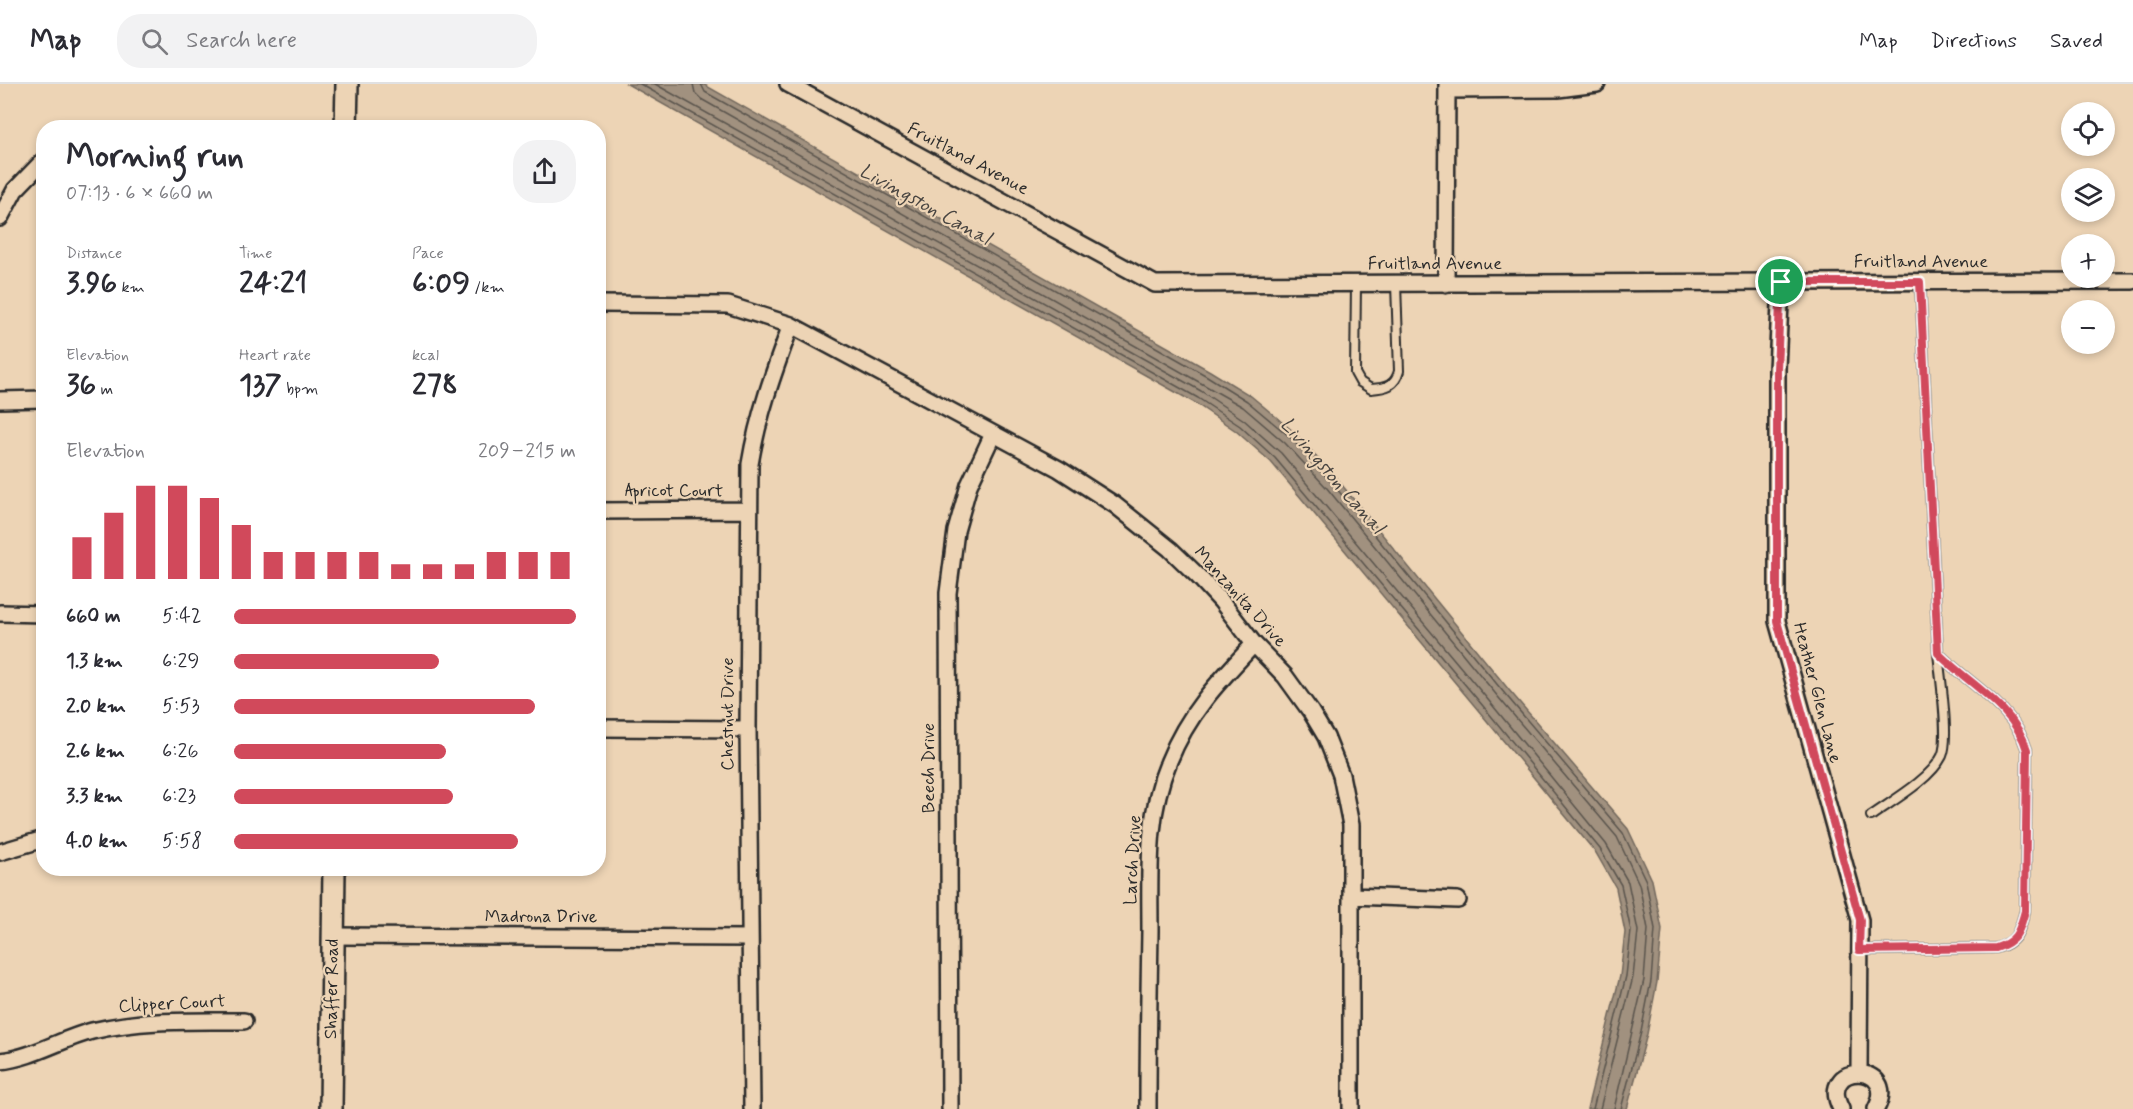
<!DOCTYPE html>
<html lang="en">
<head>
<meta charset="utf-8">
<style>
	body { margin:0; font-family:Mynerve,sans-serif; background:#f2f2f3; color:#2b2b33; height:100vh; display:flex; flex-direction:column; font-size:22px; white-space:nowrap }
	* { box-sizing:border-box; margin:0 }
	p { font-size:20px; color:#7c7c81 }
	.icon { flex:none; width:33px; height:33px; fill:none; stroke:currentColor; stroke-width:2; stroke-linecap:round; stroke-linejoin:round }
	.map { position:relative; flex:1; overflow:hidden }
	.sheet { position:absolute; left:36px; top:36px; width:570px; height:756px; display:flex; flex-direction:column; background:#fff; border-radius:24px; box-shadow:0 3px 9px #0003 }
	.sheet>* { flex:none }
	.tools { position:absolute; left:2061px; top:18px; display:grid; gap:12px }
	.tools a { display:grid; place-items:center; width:54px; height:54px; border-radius:50%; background:#fff; box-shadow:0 3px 9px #0003; font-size:30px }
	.pin { position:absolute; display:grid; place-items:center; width:51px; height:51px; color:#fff; margin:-26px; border:3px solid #fff; border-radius:50%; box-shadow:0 2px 6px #0007 }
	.round { display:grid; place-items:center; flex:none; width:63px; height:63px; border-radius:24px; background:#f2f2f3 }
	.head { display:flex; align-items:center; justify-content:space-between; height:102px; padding:0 30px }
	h1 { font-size:33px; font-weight:700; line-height:45px }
	.stats { display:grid; grid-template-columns:repeat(3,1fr); gap:9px; height:102px; padding:6px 30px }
	.stats div { display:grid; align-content:center }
	.stats b { font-size:30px; font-weight:700 }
	.stats small { font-size:16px; font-weight:400 }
	.stats p { font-size:16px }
	.chart { height:168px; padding:12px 30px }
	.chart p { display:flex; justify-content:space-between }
	.chart svg { width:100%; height:108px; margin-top:6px; stroke:#d1495b; stroke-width:6 }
	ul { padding:0 30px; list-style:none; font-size:20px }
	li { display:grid; grid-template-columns:96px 72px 1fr; align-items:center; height:45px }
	li i { height:15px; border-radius:8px; background:#d1495b }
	header { display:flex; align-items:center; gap:36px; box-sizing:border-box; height:84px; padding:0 30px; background:#fff; border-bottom:2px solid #e1e1e2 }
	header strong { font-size:28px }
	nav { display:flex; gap:33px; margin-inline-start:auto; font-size:21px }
	.search { width:420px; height:54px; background:#f2f2f3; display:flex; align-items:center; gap:15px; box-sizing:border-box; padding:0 21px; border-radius:24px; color:#7c7c81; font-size:22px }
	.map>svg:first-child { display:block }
	.water { fill:#a1917f; stroke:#72685d; stroke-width:1.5 }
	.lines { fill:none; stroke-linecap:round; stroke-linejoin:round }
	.shore { stroke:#5a544d; stroke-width:1.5 }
	.lane-casing { stroke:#2b2b2b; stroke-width:12 }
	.street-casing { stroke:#2b2b2b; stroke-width:20 }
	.secondary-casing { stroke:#2b2b2b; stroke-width:26 }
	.lane { stroke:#edd4b5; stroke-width:8 }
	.street { stroke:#edd4b5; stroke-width:15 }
	.secondary { stroke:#edd4b5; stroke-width:21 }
	.route-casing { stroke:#fff; stroke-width:12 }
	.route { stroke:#d1495b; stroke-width:8 }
	.labels { text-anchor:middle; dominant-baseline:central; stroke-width:4.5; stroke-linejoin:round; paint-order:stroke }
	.street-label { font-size:18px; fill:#2b2b2b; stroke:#edd4b5 }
	.water-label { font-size:20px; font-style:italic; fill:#484440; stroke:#edd4b5 }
</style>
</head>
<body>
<header>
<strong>Map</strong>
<div class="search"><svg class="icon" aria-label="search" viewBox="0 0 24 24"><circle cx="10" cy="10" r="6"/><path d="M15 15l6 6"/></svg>Search here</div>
<nav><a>Map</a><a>Directions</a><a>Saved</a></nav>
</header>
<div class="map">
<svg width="2133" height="1025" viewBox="0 0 2133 1025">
	<rect width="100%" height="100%" fill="#edd4b5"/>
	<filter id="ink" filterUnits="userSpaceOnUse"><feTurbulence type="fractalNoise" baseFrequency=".0167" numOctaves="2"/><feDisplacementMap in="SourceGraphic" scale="12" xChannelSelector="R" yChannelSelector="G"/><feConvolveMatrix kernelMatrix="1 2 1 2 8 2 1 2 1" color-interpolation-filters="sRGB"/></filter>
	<g filter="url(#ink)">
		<path class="water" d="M 627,0 L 703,0 L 1210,287 L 1251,312 L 1295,349 L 1337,395 L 1509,606 L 1628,745 L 1652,796 L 1662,845 L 1657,898 L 1647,950 L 1627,1025 L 1587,1025 L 1620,892 L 1625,848 L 1616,804 L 1596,769 L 1478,626 L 1271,378 L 1236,347 L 1195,319 Z"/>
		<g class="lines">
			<path class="shore" d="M 640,0 L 1198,314 L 1240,342 L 1275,374 L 1483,622 L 1600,765 L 1621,801 L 1631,847 L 1626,892 L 1593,1025
				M 655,0 L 1201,307 L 1244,336 L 1281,369 L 1489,617 L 1606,760 L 1628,798 L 1638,847 L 1633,893 L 1600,1025
				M 693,0 L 695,9 L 701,15 L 1243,323 L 1285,359 L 1326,403 L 1499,614 L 1617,753 L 1639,800 L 1648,845 L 1644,896 L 1614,1025
				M 701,0 L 705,8 L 1207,292 L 1247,317 L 1290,353 L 1332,399 L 1505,610 L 1623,749 L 1646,797 L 1655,845 L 1651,897 L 1641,948 L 1621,1025"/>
			<defs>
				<path id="lane" d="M 1356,200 L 1355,289 L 1360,298 L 1371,305 C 1386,304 1395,302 1399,287 L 1396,200
					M 1871,732 C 1892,717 1930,696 1942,672 C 1950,655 1940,591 1938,569
					M 1859,866 L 1996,864 C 2018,858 2019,847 2025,827 L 2027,666 C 2014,622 1968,600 1938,569 L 1920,198"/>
				<path id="street" d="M 788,0 L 1155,200 L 2133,197
					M 1447,6 L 1558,5 L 1597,0
					M 0,134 L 15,106 L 44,76
					M 1781,198 L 1777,285 L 1777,537 L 1860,836 L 1859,988
					M 1446,200 L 1447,0
					M 598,220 L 728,221 L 791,241 L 1059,385 L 1115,421 L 1170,465 L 1197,491 L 1221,517 L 1254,560 L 1285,592 L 1311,628 L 1326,653 L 1341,691 L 1351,741 L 1351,1025
					M 0,316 L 44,315
					M 598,427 L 749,426
					M 0,529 L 44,530
					M 598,644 L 748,645
					M 0,768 L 44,755
					M 1352,812 L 1458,816
					M 333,852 L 749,854
					M 0,977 C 32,974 61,955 92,947 C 142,935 193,937 244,937
					M 752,1025 L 748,645 L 750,380 C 758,331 774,287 791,241
					M 950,1025 L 948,509 L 956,447 L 969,401 L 993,350
					M 1148,1025 C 1148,966 1149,907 1150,847 C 1150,790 1146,731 1169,677 C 1188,629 1219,597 1254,560
					M 1841,1025 C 1816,977 1901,978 1876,1025"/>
				<path id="secondary" d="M 346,44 L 347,0
					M 331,1025 L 334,784"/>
			</defs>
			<use href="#lane" class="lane-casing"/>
			<use href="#street" class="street-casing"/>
			<use href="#secondary" class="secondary-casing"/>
			<use href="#lane" class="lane"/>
			<use href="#street" class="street"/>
			<use href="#secondary" class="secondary"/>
		</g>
	</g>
	<g class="lines" filter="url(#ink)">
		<defs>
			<path id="route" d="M 1781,198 L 1920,198 L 1938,569 C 1968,600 2014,622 2027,666 L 2025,827 C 2019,847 2018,857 1996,864 L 1859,866 L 1860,836 L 1777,537 L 1777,285 Z"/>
		</defs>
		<use href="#route" class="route-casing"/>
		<use href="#route" class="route"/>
	</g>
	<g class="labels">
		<g class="street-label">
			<text transform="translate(968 75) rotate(28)">Fruitland Avenue</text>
			<text x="1921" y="178">Fruitland Avenue</text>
			<text x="1435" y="180">Fruitland Avenue</text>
			<text x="674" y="407">Apricot Court</text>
			<text transform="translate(1240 513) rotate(48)">Manzanita Drive</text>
			<text transform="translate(1817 609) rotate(75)">Heather Glen Lane</text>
			<text transform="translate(728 630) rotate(-90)">Chestnut Drive</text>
			<text transform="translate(929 684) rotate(-90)">Beech Drive</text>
			<text transform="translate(1133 776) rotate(-87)">Larch Drive</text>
			<text x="541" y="833">Madrona Drive</text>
			<text transform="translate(332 905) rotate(-89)">Shaffer Road</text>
			<text transform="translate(172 920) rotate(-3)">Clipper Court</text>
		</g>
		<g class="water-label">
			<text transform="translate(925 121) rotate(29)">Livingston Canal</text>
			<text transform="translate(1332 392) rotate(49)">Livingston Canal</text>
		</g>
	</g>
</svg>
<div class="tools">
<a><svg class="icon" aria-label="locate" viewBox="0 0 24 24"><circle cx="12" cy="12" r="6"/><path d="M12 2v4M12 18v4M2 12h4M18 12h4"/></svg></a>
<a><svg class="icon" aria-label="layers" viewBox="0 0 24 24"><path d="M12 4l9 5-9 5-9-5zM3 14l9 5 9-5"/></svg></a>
<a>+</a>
<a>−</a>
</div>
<div class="pin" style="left:1781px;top:198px;background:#1e9e55"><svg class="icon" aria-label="arrive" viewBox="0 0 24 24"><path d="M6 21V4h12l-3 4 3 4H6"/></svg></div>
<section class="sheet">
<div class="head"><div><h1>Morning run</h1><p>07:13 · 6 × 660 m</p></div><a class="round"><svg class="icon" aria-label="share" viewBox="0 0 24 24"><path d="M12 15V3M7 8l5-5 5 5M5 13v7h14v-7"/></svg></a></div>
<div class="stats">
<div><p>Distance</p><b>3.96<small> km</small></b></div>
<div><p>Time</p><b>24:21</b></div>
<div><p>Pace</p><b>6:09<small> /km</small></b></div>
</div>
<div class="stats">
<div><p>Elevation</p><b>36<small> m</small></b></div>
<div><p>Heart rate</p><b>137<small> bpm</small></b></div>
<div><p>kcal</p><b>278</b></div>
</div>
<div class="chart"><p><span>Elevation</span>209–215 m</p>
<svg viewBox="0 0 160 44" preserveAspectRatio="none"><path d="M5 44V27M15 44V17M25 44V6M35 44V6M45 44V11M55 44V22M65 44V33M75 44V33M85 44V33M95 44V33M105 44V38M115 44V38M125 44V38M135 44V33M145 44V33M155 44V33"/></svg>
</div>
<ul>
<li><b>660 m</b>5:42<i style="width:100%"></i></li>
<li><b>1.3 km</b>6:29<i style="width:60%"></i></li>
<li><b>2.0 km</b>5:53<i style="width:88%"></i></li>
<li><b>2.6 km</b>6:26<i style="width:62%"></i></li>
<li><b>3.3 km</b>6:23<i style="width:64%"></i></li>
<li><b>4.0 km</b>5:58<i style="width:83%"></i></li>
</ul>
</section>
</div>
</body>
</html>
